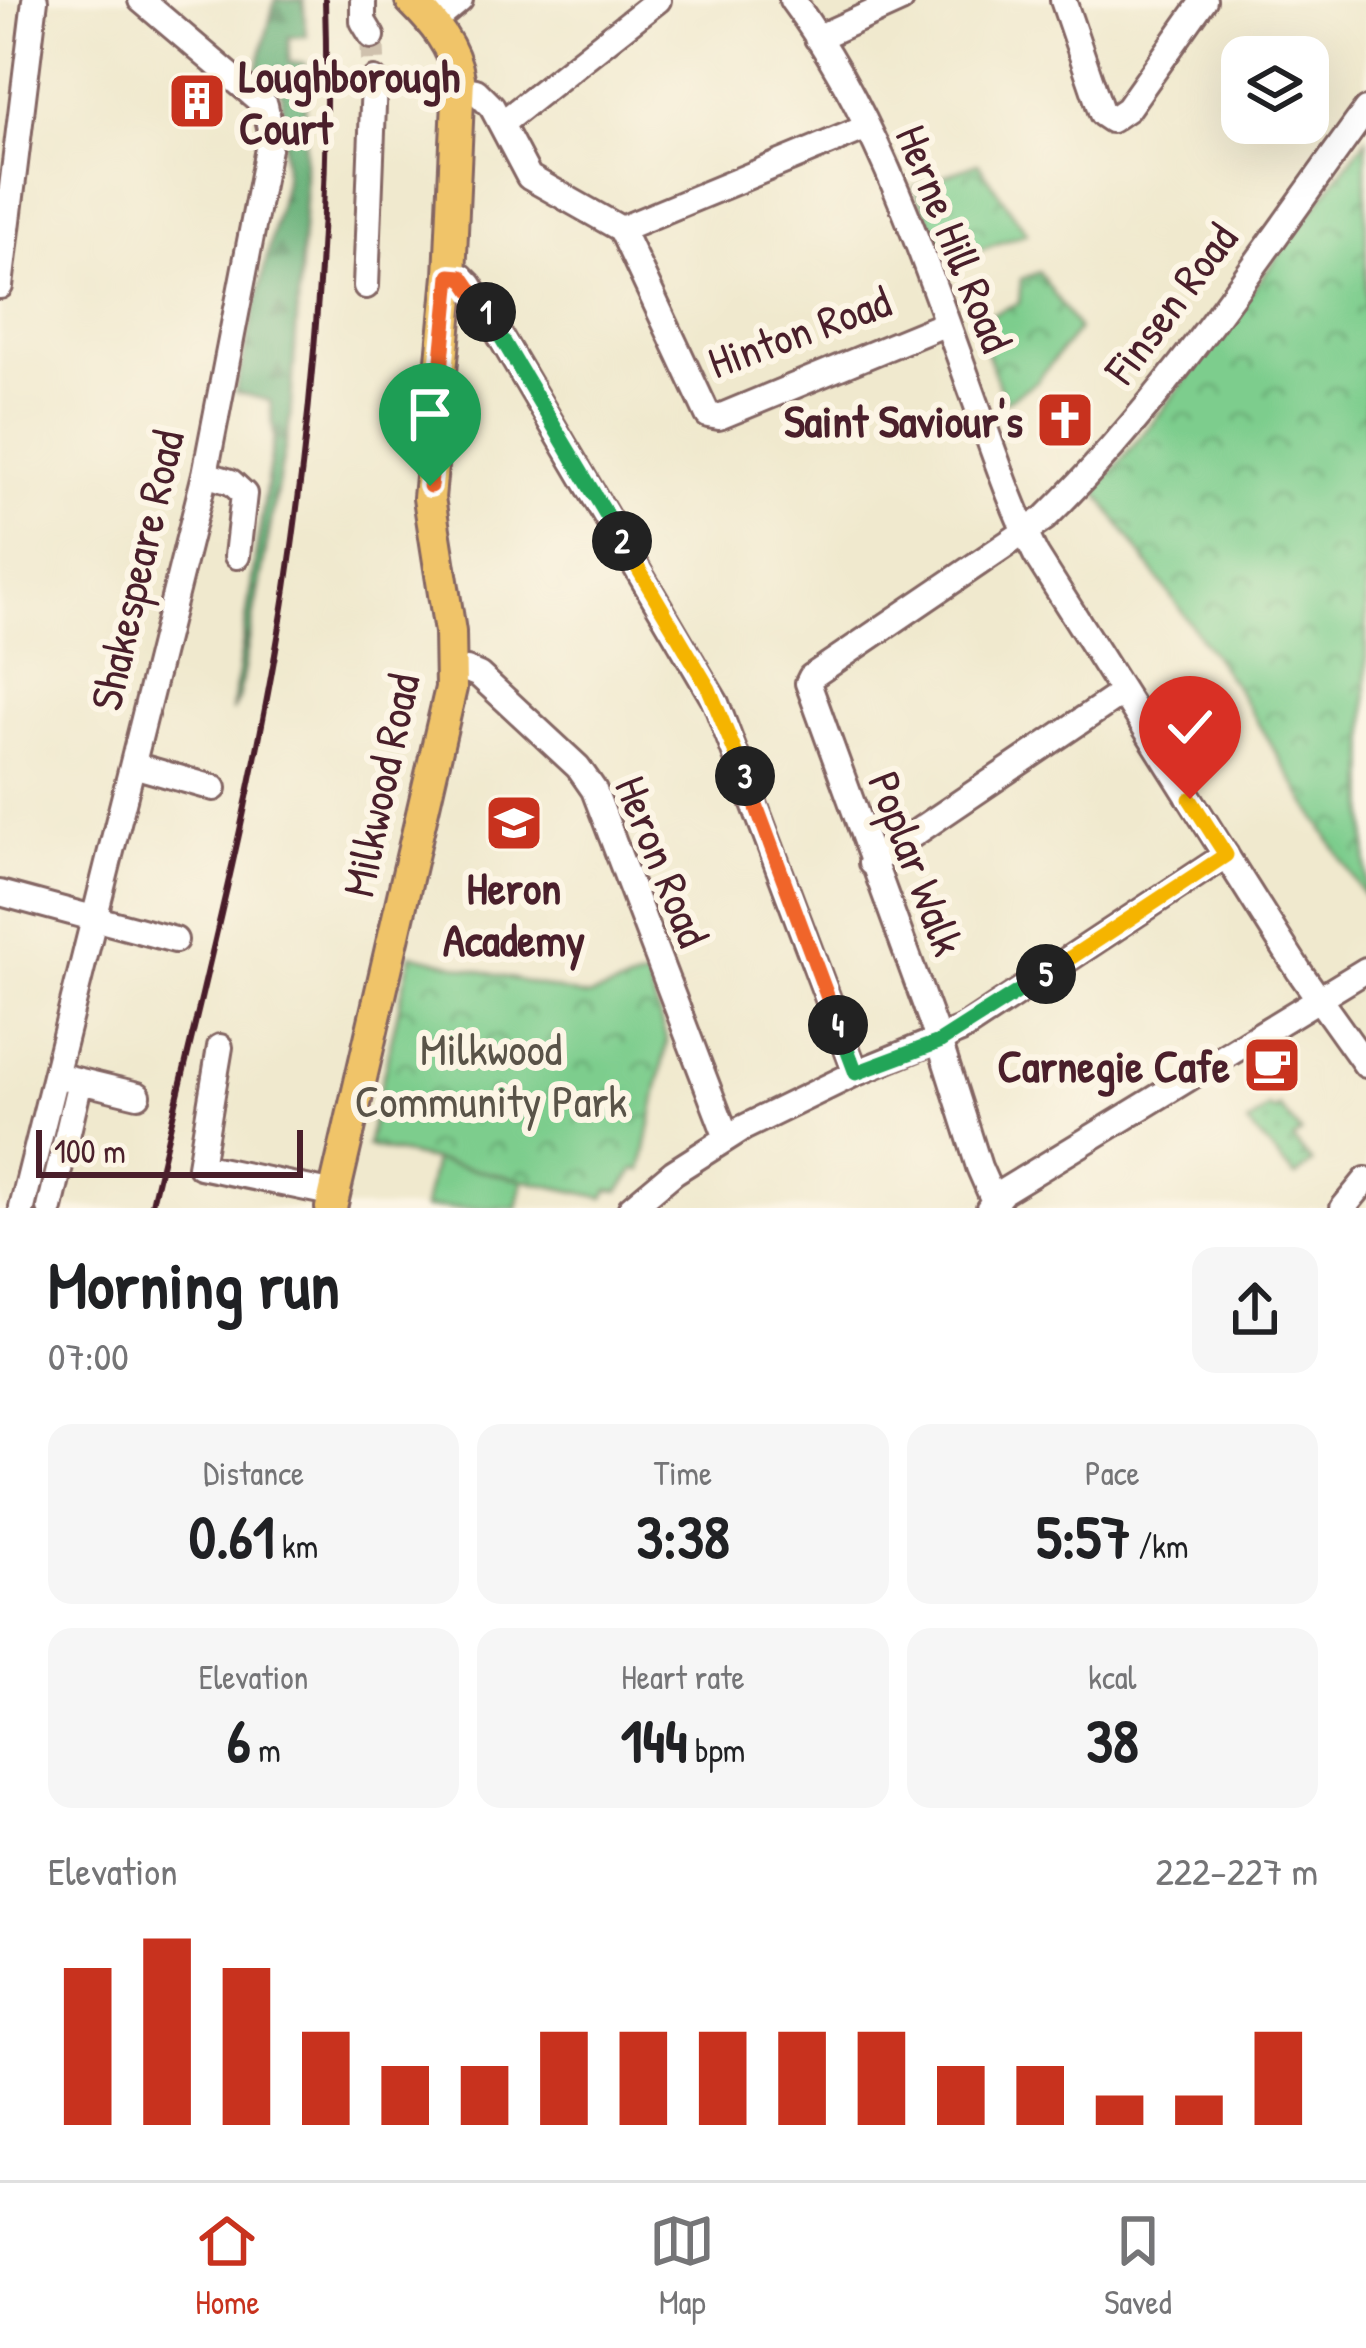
<!DOCTYPE html>
<html lang="en">
<head>
<meta charset="utf-8">
<style>
	body { margin:0; font-family:"Patrick Hand",sans-serif; background:#f6f6f6; color:#202124; height:100vh; display:flex; flex-direction:column; font-size:45px; white-space:nowrap }
	* { box-sizing:border-box; margin:0 }
	p { font-size:39px; color:#757577 }
	.icon { flex:none; width:66px; height:66px; fill:none; stroke:currentColor; stroke-width:2; stroke-linecap:round; stroke-linejoin:round }
	.map { position:relative; height:1208px; overflow:hidden }
	.panel { display:flex; flex-direction:column; background:#fff; flex:1 }
	.panel>* { flex:none }
	.fabs { position:absolute; left:1221px; top:36px; display:grid; gap:24px }
	.fabs a { display:grid; place-items:center; width:108px; height:108px; border-radius:24px; background:#fff; box-shadow:0 12px 48px #0002; font-size:60px }
	.scale { position:absolute; left:36px; bottom:30px; width:267px; box-sizing:border-box; padding-left:12px; border:6px solid #4a1f2b; border-top:0; font-size:33px; line-height:42px; white-space:nowrap; color:#4a1f2b; -webkit-text-stroke:9px #fcf5e5; paint-order:stroke }
	.pin { position:absolute; display:grid; place-items:center; width:102px; height:102px; color:#fff; margin:-123px -51px; border-radius:50% 50% 50% 0; rotate:-45deg; box-shadow:0 0 12px #0007 }
	.pin .icon { rotate:45deg }
	.km { position:absolute; width:60px; height:60px; margin:-30px; border-radius:50%; background:#222; color:#fff; font-size:33px; line-height:60px; text-align:center }
	.round { display:grid; place-items:center; flex:none; width:126px; height:126px; border-radius:24px; background:#f6f6f6 }
	.headline { display:flex; align-items:center; justify-content:space-between; height:204px; padding:0 48px }
	h1 { font-size:66px; font-weight:700; line-height:90px }
	.figures { display:grid; grid-template-columns:repeat(3,1fr); gap:18px; height:204px; padding:12px 48px }
	.figures div { display:grid; align-content:center; border-radius:24px; background:#f6f6f6; text-align:center }
	.figures b { font-size:60px; font-weight:700 }
	.figures small { font-size:33px; font-weight:400 }
	.figures p { font-size:33px }
	.chart { height:336px; padding:24px 48px }
	.chart p { display:flex; justify-content:space-between }
	.chart svg { width:100%; height:216px; margin-top:12px; stroke:#c8321e; stroke-width:6 }
	.tabs { display:flex; justify-content:space-around; align-items:center; height:168px; border-top:3px solid #e0e0e0; background:#fff; font-size:33px; color:#757577 }
	.tabs a { display:grid; justify-items:center; gap:6px }
	.tabs .current { color:#c8321e }
	.map>svg:first-child { display:block }
	.grass { fill:#7dcd8d; stroke:#64765c; stroke-width:3 }
	.forest { fill:url(#forest-firs); stroke:#586852; stroke-width:3 }
	.park { fill:url(#park-crowns); stroke:#64765c; stroke-width:3 }
	.garden { fill:url(#garden-dots); stroke:#64765c; stroke-width:3 }
	.lines { fill:none; stroke-linecap:round; stroke-linejoin:round }
	.minor-tunnel { stroke:#cfc1ad; stroke-width:24; stroke-dasharray:24 12; stroke-linecap:butt }
	.minor-casing { stroke:#846664; stroke-width:30 }
	.major-casing { stroke:#846664; stroke-width:36 }
	.minor { stroke:#fff; stroke-width:24 }
	.major { stroke:#f0c469; stroke-width:30 }
	.rail { stroke:#4a1f2b; stroke-width:6 }
	.split-1-casing { stroke:#fff; stroke-width:24 }
	.split-2-casing { stroke:#fff; stroke-width:24 }
	.split-3-casing { stroke:#fff; stroke-width:24 }
	.split-4-casing { stroke:#fff; stroke-width:24 }
	.split-5-casing { stroke:#fff; stroke-width:24 }
	.split-6-casing { stroke:#fff; stroke-width:24 }
	.split-1 { stroke:#f0652b; stroke-width:15 }
	.split-2 { stroke:#22a559; stroke-width:15 }
	.split-3 { stroke:#f5b400; stroke-width:15 }
	.split-4 { stroke:#f0652b; stroke-width:15 }
	.split-5 { stroke:#22a559; stroke-width:15 }
	.split-6 { stroke:#f5b400; stroke-width:15 }
	.labels { text-anchor:middle; dominant-baseline:central; stroke-width:12; stroke-linejoin:round; paint-order:stroke }
	.poi-label { font-size:45px; font-weight:bold; fill:#4a1f2b; stroke:#fcf5e5; text-anchor:end }
	.street-label { font-size:45px; fill:#4a1f2b; stroke:#fcf5e5 }
	.park-label { font-size:45px; fill:#595348; stroke:#fcf5e5 }
</style>
</head>
<body>
<div class="map">
<svg width="1366" height="1208" viewBox="0 0 1366 1208">
	<defs>
		<pattern id="forest-firs" width="22" height="20" patternUnits="userSpaceOnUse" patternTransform="scale(3)"><rect width="22" height="20" fill="#66b078"/><path d="M5 1l3.5 6h-7zM16 11l3.5 6h-7z" fill="#568f63"/></pattern>
		<pattern id="park-crowns" width="20" height="18" patternUnits="userSpaceOnUse" patternTransform="scale(3)"><rect width="20" height="18" fill="#7dcd8d"/><path d="M2 6a3 3 0 1 1 6 0M12 15a3 3 0 1 1 6 0" fill="none" stroke="#68a673"/></pattern>
		<pattern id="garden-dots" width="8" height="8" patternUnits="userSpaceOnUse" patternTransform="scale(3)"><rect width="8" height="8" fill="#7dcd8d"/><path d="M2 2h.1M6 6h.1" fill="none" stroke="#68a673" stroke-width="1.8" stroke-linecap="round"/></pattern>
	</defs>
	<rect width="100%" height="100%" fill="#fcf5e5"/>
	<filter id="ink" filterUnits="userSpaceOnUse"><feTurbulence type="fractalNoise" baseFrequency=".00833" numOctaves="2"/><feDisplacementMap in="SourceGraphic" scale="24" xChannelSelector="R" yChannelSelector="G"/><feConvolveMatrix kernelMatrix="1 2 1 2 8 2 1 2 1" color-interpolation-filters="sRGB"/></filter>
	<filter id="wash" filterUnits="userSpaceOnUse"><feTurbulence type="fractalNoise" baseFrequency=".004" numOctaves="4" result="noise"/><feDisplacementMap in="SourceGraphic" scale="48" xChannelSelector="R" yChannelSelector="G"/><feGaussianBlur stdDeviation="2.7" result="paint"/><feColorMatrix in="noise" values="0 0 0 0 0 0 0 0 0 0 0 0 0 0 0 0 0 1.4 0 .05"/><feComposite in="paint" operator="in"/></filter>
	<g filter="url(#wash)">
		<rect width="100%" height="100%" fill="#f0e9ce"/>
		<path class="grass" d="M 434,1160 L 523,1180 L 517,1208 L 424,1208 Z"/>
		<path class="forest" d="M 275,0 L 303,0 L 307,36 L 289,37 L 289,63 L 305,63 L 305,200 L 290,421 L 238,700 L 232,712 L 274,436 L 270,401 L 235,392 L 285,181 L 282,94 L 257,71 Z"/>
		<path class="park" d="M 1366,139 L 1366,899 L 1236,688 L 1096,491 L 1158,416 Z
			M 978,163 L 1027,233 L 947,262 L 914,187 Z
			M 1039,272 L 1078,329 L 1037,381 L 1005,402 L 975,321 L 1019,303 L 1021,279 Z
			M 411,954 L 587,997 L 647,977 L 667,1041 L 642,1170 L 636,1169 L 619,1191 L 608,1190 L 604,1198 L 367,1146 Z"/>
		<path class="garden" d="M 1279,1106 L 1301,1133 L 1293,1140 L 1312,1163 L 1295,1177 L 1248,1124 L 1269,1107 L 1273,1111 Z"/>
	</g>
	<g filter="url(#ink)">
		<g class="lines">
			<path class="minor-tunnel" d="M 372,36 L 374,80"/>
			<defs>
				<path id="minor" d="M 363,0 L 363,21 L 372,36
					M 792,0 C 876,112 925,262 972,392 C 992,447 1010,503 1036,555 L 1299,971 L 1366,1065
					M 1063,0 L 1102,114 L 1111,120 L 1127,109 L 1204,0
					M 437,27 L 441,16 L 460,0
					M 817,38 L 901,0
					M 460,88 L 476,91 L 492,107 L 529,177 L 621,229 L 708,415 L 719,417 L 947,323
					M 502,123 L 658,0
					M 621,229 L 865,128
					M 450,276 L 462,277 L 470,285 L 716,703 L 856,1073
					M 0,286 L 35,0
					M 366,286 L 374,80
					M 205,474 L 231,482 L 244,494 L 237,556
					M 452,670 L 467,670 L 479,675 L 578,767 L 594,790 L 727,1138
					M 133,765 L 214,788
					M 871,863 L 1122,693
					M 0,893 L 175,940
					M 220,1047 L 200,1166 L 335,1194
					M 68,1078 L 138,1095
					M 22,1208 L 205,474 L 271,133 L 265,105 L 141,0
					M 50,1208 L 80,1081
					M 631,1208 L 674,1172 L 743,1128 L 856,1073 L 961,1030 L 1226,855
					M 989,1208 L 1004,1191 L 1366,970
					M 997,1208 L 979,1167 L 942,1050 L 808,683 L 811,677 L 1045,518 C 1169,397 1265,248 1366,110
					M 1343,1208 L 1366,1180"/>
				<path id="major" d="M 331,1208 L 451,688 L 450,632 L 429,498 L 450,276 L 459,78 C 454,46 433,22 411,0"/>
			</defs>
			<use href="#minor" class="minor-casing"/>
			<use href="#major" class="major-casing"/>
			<use href="#minor" class="minor"/>
			<use href="#major" class="major"/>
			<path class="rail" d="M 151,1208 C 199,1003 254,796 286,588 C 314,400 331,189 325,0"/>
		</g>
	</g>
	<g class="lines" filter="url(#ink)">
		<defs>
			<path id="split-1" d="M 430,486 L 450,276 L 462,277 L 486,312"/>
			<path id="split-2" d="M 486,312 L 622,541"/>
			<path id="split-3" d="M 622,541 L 709,689 L 745,776"/>
			<path id="split-4" d="M 745,776 L 838,1025"/>
			<path id="split-5" d="M 838,1025 L 856,1073 L 939,1042 L 1046,974"/>
			<path id="split-6" d="M 1046,974 L 1226,855 L 1190,799"/>
		</defs>
		<use href="#split-1" class="split-1-casing"/>
		<use href="#split-2" class="split-2-casing"/>
		<use href="#split-3" class="split-3-casing"/>
		<use href="#split-4" class="split-4-casing"/>
		<use href="#split-5" class="split-5-casing"/>
		<use href="#split-6" class="split-6-casing"/>
		<use href="#split-1" class="split-1"/>
		<use href="#split-2" class="split-2"/>
		<use href="#split-3" class="split-3"/>
		<use href="#split-4" class="split-4"/>
		<use href="#split-5" class="split-5"/>
		<use href="#split-6" class="split-6"/>
	</g>
	<defs>
		<symbol id="building-square" viewBox="-11 -11 22 22"><rect x="-9" y="-9" width="18" height="18" rx="4" fill="#c8321e" stroke="#fcf5e5"/><path d="M-4-6H4V6H1V3H-1V6H-4ZM-2.5-4.3h1.7v1.8h-1.7ZM.8-4.3h1.7v1.8H.8ZM-2.5-1h1.7V.8h-1.7ZM.8-1h1.7V.8H.8Z" fill="#fff"/></symbol>
		<symbol id="church-square" viewBox="-11 -11 22 22"><rect x="-9" y="-9" width="18" height="18" rx="4" fill="#c8321e" stroke="#fcf5e5"/><path d="M-1.2-6h2.4v3.5h3.3v2.4h-3.3V6h-2.4V-.1h-3.3v-2.4h3.3Z" fill="#fff"/></symbol>
		<symbol id="school-square" viewBox="-11 -11 22 22"><rect x="-9" y="-9" width="18" height="18" rx="4" fill="#c8321e" stroke="#fcf5e5"/><path d="M0-5L7-2L0 1L-7-2ZM-4 1L0 2.5L4 1V4Q0 6-4 4Z" fill="#fff"/></symbol>
		<symbol id="cafe-square" viewBox="-11 -11 22 22"><rect x="-9" y="-9" width="18" height="18" rx="4" fill="#c8321e" stroke="#fcf5e5"/><path d="M-5.5-4.5H6V0H3Q3 3.5 0 3.5H-2.5Q-5.5 3.5-5.5 0ZM3-3.2v2h1.7v-2ZM-6 4.5H4V6H-6Z" fill="#fff"/></symbol>
	</defs>
	<g fill-rule="evenodd">
		<use href="#building-square" x="164" y="68" width="66" height="66"/>
		<use href="#church-square" x="1032" y="387" width="66" height="66"/>
		<use href="#school-square" x="481" y="790" width="66" height="66"/>
		<use href="#cafe-square" x="1239" y="1032" width="66" height="66"/>
	</g>
	<g class="labels">
		<g class="poi-label">
			<text x="239" y="75" text-anchor="start">Loughborough<tspan x="239" dy="52">Court</tspan></text>
			<text x="1023" y="420">Saint Saviour's</text>
			<text x="514" y="887" text-anchor="middle">Heron<tspan x="514" dy="52">Academy</tspan></text>
			<text x="1230" y="1065">Carnegie Cafe</text>
		</g>
		<g class="street-label">
			<text transform="translate(955 238) rotate(68)">Herne Hill Road</text>
			<text transform="translate(1170 303) rotate(-53)">Finsen Road</text>
			<text transform="translate(799 331) rotate(-20)">Hinton Road</text>
			<text transform="translate(136 570) rotate(-77)">Shakespeare Road</text>
			<text transform="translate(380 785) rotate(-78)">Milkwood Road</text>
			<text transform="translate(663 861) rotate(68)">Heron Road</text>
			<text transform="translate(917 863) rotate(69)">Poplar Walk</text>
		</g>
		<g class="park-label">
			<text x="491" y="1048">Milkwood<tspan x="491" dy="52">Community Park</tspan></text>
		</g>
	</g>
</svg>
<div class="fabs">
<a><svg class="icon" aria-label="layers" viewBox="0 0 24 24"><path d="M12 4l9 5-9 5-9-5zM3 14l9 5 9-5"/></svg></a>
</div>
<div class="scale">100 m</div>
<div class="pin" style="left:430px;top:486px;background:#1e9e55"><svg class="icon" aria-label="arrive" viewBox="0 0 24 24"><path d="M6 21V4h12l-3 4 3 4H6"/></svg></div>
<div class="pin" style="left:1190px;top:799px;background:#d93025"><svg class="icon" aria-label="check" viewBox="0 0 24 24"><path d="M5 12l5 5 9-10"/></svg></div>
<b class="km" style="left:486px;top:312px">1</b>
<b class="km" style="left:622px;top:541px">2</b>
<b class="km" style="left:745px;top:776px">3</b>
<b class="km" style="left:838px;top:1025px">4</b>
<b class="km" style="left:1046px;top:974px">5</b>
</div>
<section class="panel">
<div class="headline"><div><h1>Morning run</h1><p>07:00</p></div><a class="round"><svg class="icon" aria-label="share" viewBox="0 0 24 24"><path d="M12 15V3M7 8l5-5 5 5M5 13v7h14v-7"/></svg></a></div>
<div class="figures">
<div><p>Distance</p><b>0.61<small> km</small></b></div>
<div><p>Time</p><b>3:38</b></div>
<div><p>Pace</p><b>5:57<small> /km</small></b></div>
</div>
<div class="figures">
<div><p>Elevation</p><b>6<small> m</small></b></div>
<div><p>Heart rate</p><b>144<small> bpm</small></b></div>
<div><p>kcal</p><b>38</b></div>
</div>
<div class="chart"><p><span>Elevation</span>222–227 m</p>
<svg viewBox="0 0 160 44" preserveAspectRatio="none"><path d="M5 44V12M15 44V6M25 44V12M35 44V25M45 44V32M55 44V32M65 44V25M75 44V25M85 44V25M95 44V25M105 44V25M115 44V32M125 44V32M135 44V38M145 44V38M155 44V25"/></svg>
</div>
</section>
<nav class="tabs">
<a class="current"><svg class="icon" aria-label="home" viewBox="0 0 24 24"><path d="M3 11l9-7 9 7M6 9v11h12V9"/></svg>Home</a>
<a><svg class="icon" aria-label="map" viewBox="0 0 24 24"><path d="M3 6l6-2 6 2 6-2v14l-6 2-6-2-6 2zM9 4v14M15 6v14"/></svg>Map</a>
<a><svg class="icon" aria-label="saved" viewBox="0 0 24 24"><path d="M7 4h10v16l-5-4-5 4z"/></svg>Saved</a>
</nav>
</body>
</html>
